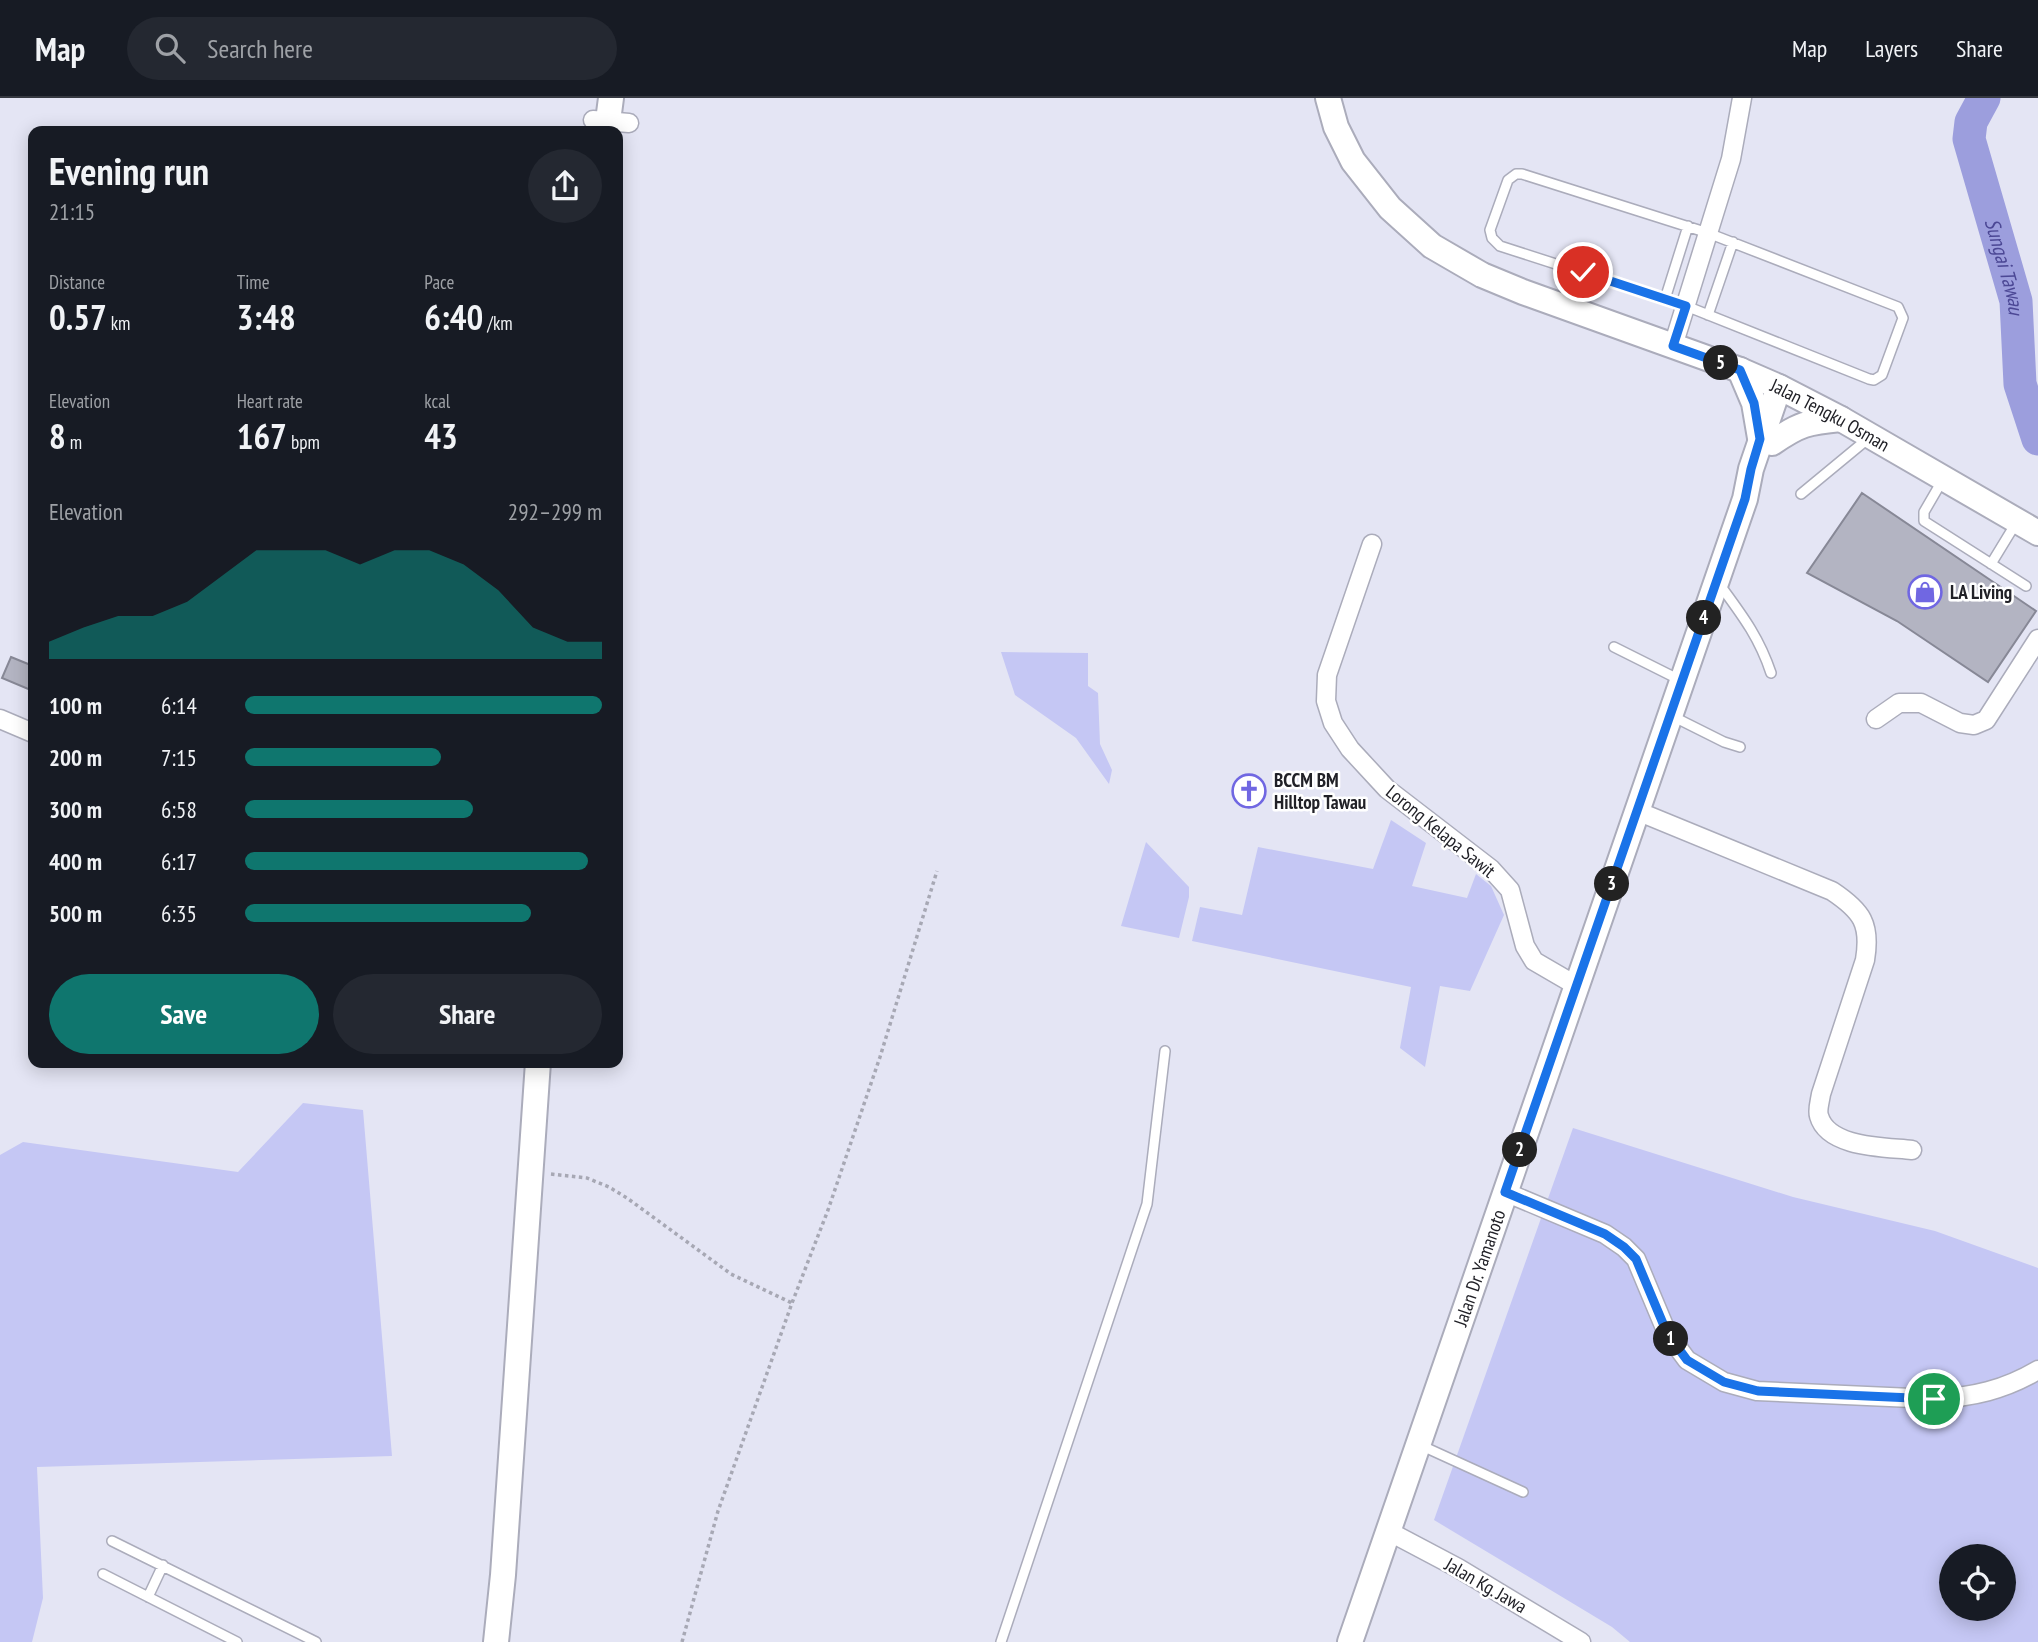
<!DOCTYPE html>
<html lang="en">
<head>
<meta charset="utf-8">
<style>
	body { margin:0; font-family:"PT Sans Narrow",sans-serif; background:#242831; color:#f1f3f6; height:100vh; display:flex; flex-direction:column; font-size:26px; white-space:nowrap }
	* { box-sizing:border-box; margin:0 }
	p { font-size:23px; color:#9ea1a6 }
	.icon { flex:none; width:38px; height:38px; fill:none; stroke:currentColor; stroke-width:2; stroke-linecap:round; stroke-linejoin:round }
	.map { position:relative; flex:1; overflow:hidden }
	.drawer { position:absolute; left:28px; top:28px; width:595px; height:942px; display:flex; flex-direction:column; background:#171b24; border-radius:14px; box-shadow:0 4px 18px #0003 }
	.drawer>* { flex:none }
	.controls { position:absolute; left:1939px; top:1446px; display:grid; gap:14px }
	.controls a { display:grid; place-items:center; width:77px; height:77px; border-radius:50%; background:#171b24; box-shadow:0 4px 18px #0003; font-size:35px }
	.pin { position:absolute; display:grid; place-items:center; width:60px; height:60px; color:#fff; margin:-30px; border:4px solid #fff; border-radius:50%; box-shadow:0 2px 7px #0007 }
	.km { position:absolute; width:35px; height:35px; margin:-18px; border-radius:50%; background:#222; color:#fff; font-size:19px; line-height:35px; text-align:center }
	.round { display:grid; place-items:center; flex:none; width:74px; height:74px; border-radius:37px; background:#242831 }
	.head { display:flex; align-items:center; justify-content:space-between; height:119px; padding:0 21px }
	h1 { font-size:38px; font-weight:800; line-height:52px }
	.figures { display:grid; grid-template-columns:repeat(3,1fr); gap:10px; height:119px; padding:7px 21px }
	.figures div { display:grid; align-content:center }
	.figures b { font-size:35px; font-weight:800 }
	.figures small { font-size:19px; font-weight:400 }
	.figures p { font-size:19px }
	.chart { height:196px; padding:14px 21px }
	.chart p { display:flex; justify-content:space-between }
	.chart svg { width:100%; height:126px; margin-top:7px; fill:#0f766e; opacity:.7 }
	.action { display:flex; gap:14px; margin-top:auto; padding:14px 21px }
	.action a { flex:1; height:80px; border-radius:42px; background:#0f766e; color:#fff; font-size:28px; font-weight:800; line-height:80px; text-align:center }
	.action a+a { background:#242831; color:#f1f3f6 }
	ul { padding:0 21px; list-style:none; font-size:23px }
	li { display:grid; grid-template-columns:112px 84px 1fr; align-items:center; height:52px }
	li i { height:18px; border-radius:9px; background:#0f766e }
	header { display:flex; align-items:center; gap:42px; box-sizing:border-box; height:98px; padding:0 35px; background:#171b24; border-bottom:2px solid #363941 }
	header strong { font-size:33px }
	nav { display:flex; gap:38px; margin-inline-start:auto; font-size:24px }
	.search { width:490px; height:63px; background:#242831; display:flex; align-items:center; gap:18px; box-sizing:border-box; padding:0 24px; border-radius:38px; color:#9ea1a6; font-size:26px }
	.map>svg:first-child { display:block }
	.green { fill:#c5c7f4; fill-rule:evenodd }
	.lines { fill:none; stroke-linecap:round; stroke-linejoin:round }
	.river { stroke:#9c9edd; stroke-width:33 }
	.building { fill:#b3b4c2; stroke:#878896; stroke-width:2 }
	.lane-casing { stroke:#abacbb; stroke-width:12 }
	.street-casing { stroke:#abacbb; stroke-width:21 }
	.secondary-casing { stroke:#abacbb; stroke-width:28 }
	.path { stroke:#a7a8b4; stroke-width:3.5; stroke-dasharray:3.5 3.5; stroke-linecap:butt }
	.lane { stroke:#fff; stroke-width:9 }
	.street { stroke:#fff; stroke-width:18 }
	.secondary { stroke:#fff; stroke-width:24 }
	.route-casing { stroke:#fff; stroke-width:14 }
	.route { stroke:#1a73e8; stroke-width:9 }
	.labels { text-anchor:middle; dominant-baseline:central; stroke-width:5; stroke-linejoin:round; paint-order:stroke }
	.street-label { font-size:19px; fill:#212127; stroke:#fff }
	.poi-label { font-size:19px; font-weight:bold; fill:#212127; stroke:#fff; text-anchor:start }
	.water-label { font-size:21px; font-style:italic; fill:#4c4895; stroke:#fff }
</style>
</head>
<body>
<header>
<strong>Map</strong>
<div class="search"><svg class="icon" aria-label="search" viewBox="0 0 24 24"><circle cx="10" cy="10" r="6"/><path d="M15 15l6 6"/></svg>Search here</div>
<nav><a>Map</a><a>Layers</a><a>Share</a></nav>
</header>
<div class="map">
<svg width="2038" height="1544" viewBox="0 0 2038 1544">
	<rect width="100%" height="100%" fill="#e4e5f4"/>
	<path class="green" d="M 1001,554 L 1088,555 L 1088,588 L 1098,595 L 1100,646 L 1112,672 L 1109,686 L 1076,640 L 1015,597 Z
		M 1391,722 L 1426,745 L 1412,788 L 1467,800 L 1476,776 L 1491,788 L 1504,817 L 1470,893 L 1440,888 L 1425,969 L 1400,950 L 1411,889 L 1192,843 L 1200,809 L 1242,817 L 1258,749 L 1373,771 Z
		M 1146,744 L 1189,789 L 1189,799 L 1179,840 L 1121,828 Z
		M 303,1005 L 363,1012 L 392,1358 L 37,1369 L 43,1500 L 32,1544 L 0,1544 L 0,1057 L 23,1044 L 238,1074 Z
		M 1573,1030 L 1793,1099 L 1935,1133 L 2038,1170 L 2038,1544 L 1630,1544 L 1612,1529 L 1434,1422 ZM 1951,1458 L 2004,1458 L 2004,1510 L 1951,1510 Z"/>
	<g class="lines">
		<path class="river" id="s1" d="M 1984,0 L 1971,24 L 1969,41 L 2016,203 L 2020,286 L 2038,341"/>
	</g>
	<path class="building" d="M 1862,395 L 2036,513 L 1988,584 L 1897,523 L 1807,475 Z
		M 11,559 L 33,568 L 33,593 L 2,580 Z"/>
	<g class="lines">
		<defs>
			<path id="lane" d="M 1516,76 L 1522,76 L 1708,135 L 1898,209 L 1903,220 L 1882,277 L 1874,282 L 1869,281 L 1686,208 L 1500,148 L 1492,140 L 1490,132 L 1508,82 Z
				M 1665,201 L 1688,128
				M 1708,217 L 1733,144
				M 1942,383 L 1924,414 L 1924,423 L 2026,488
				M 1801,396 L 1870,339
				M 1991,466 L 2016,425
				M 1720,487 C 1742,517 1759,539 1771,575
				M 1614,549 L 1680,582
				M 1672,618 L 1724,644 L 1740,649
				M 1420,1347 L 1523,1394
				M 112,1443 L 316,1544
				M 103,1476 L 237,1544
				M 148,1499 L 163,1467
				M 1001,1544 L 1147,1106 L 1165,953"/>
			<path id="street" d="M 593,22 L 629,25
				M 1673,248 L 1731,61 L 1742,0
				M 1372,446 L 1327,577 L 1326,603 L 1333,625 L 1350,651 L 1387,691 L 1491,771 L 1510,792 L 1525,848 L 1534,863 L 1577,888
				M 0,621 L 33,635
				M 1876,621 L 1899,605 L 1921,605 L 1960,625 L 1974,627 L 1986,622 L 2038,541
				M 1637,713 L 1832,793 C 1862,813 1871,826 1865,862 L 1821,996 C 1820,1003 1817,1012 1819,1018 C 1828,1050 1885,1049 1912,1052
				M 1505,1094 L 1605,1136 L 1624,1149 L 1636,1161 L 1667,1235 L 1687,1262 L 1724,1284 L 1757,1293 L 1934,1301 C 1973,1299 2004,1292 2038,1272
				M 1388,1433 L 1458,1470 L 1581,1544"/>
			<g id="secondary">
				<path id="s2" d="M 1328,0 L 1336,29 L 1353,63 L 1390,110 L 1432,148 L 1482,177 L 1523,194 L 1740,272 L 1779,289 L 1841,321 L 2038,435"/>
				<path d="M 604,33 L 608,23 L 611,0"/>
				<path d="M 1740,272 L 1754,305 L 1760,340"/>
				<path d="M 1772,345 C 1799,326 1808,324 1841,321"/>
				<path d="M 496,1544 L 503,1477 L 538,964"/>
				<path id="s3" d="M 1350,1544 L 1745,401 L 1751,371 L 1779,289"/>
			</g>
		</defs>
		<use href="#lane" class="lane-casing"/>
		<use href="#street" class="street-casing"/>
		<use href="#secondary" class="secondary-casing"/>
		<path class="path" d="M 551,1076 L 587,1080 L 609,1089 L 627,1100 L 731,1176 L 792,1205
			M 682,1544 L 718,1413 L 792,1205 L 828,1112 L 880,959 L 937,773"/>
		<use href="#lane" class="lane"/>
		<use href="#street" class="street"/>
		<use href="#secondary" class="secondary"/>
	</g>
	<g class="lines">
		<defs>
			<path id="route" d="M 1583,174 L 1686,208 L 1673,248 L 1740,272 L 1754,305 L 1760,341 L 1751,371 L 1745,401 L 1505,1094 L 1605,1136 L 1624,1149 L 1636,1161 L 1667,1235 L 1687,1262 L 1724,1284 L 1758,1293 L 1934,1301"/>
		</defs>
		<use href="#route" class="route-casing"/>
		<use href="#route" class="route"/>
	</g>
	<defs>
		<symbol id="shop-ring" viewBox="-11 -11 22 22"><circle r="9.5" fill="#fff" stroke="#7067e2" stroke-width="1.5"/><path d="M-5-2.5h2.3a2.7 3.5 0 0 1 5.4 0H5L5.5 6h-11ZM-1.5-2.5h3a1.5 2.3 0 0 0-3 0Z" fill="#7067e2"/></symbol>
		<symbol id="church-ring" viewBox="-11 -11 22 22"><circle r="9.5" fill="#fff" stroke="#7067e2" stroke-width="1.5"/><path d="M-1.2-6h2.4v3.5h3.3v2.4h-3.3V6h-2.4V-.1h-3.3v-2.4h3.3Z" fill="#7067e2"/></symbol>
	</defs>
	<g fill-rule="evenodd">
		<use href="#shop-ring" x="1906" y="475" width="38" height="38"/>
		<use href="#church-ring" x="1230" y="674" width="38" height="38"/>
	</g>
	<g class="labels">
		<g class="street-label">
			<text stroke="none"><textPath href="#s2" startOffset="618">Jalan Tengku Osman</textPath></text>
			<text transform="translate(1441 733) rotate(39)">Lorong Kelapa Sawit</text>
			<text stroke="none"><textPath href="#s3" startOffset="396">Jalan Dr. Yamanoto</textPath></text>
			<text transform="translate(1486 1487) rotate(30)">Jalan Kg. Jawa</text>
		</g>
		<g class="poi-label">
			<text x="1950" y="494">LA Living</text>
			<text x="1274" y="682">BCCM BM<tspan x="1274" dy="22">Hilltop Tawau</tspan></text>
		</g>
		<g class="water-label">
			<text stroke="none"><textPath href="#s1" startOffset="177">Sungai Tawau</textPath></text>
		</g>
	</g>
</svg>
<div class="controls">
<a><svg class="icon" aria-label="locate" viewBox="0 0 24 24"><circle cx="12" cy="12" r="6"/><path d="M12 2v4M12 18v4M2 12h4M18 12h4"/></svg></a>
</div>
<div class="pin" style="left:1934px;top:1301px;background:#1e9e55"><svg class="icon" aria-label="arrive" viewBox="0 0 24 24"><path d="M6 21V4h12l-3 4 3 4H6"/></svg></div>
<div class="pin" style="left:1583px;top:174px;background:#d93025"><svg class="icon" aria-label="check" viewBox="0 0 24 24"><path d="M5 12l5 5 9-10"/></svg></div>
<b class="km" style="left:1671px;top:1241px">1</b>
<b class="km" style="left:1520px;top:1052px">2</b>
<b class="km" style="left:1612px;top:786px">3</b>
<b class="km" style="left:1704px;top:520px">4</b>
<b class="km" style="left:1721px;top:265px">5</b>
<section class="drawer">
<div class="head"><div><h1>Evening run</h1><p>21:15</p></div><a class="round"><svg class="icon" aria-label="share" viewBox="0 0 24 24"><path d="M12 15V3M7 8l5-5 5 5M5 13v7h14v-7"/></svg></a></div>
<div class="figures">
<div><p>Distance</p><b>0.57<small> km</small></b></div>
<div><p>Time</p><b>3:48</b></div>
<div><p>Pace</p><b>6:40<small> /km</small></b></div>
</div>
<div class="figures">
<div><p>Elevation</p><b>8<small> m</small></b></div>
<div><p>Heart rate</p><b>167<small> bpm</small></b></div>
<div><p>kcal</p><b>43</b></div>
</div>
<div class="chart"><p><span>Elevation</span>292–299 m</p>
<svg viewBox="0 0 160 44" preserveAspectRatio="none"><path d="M0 44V38L10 33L20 29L30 29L40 24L50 15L60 6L70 6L80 6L90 11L100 6L110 6L120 11L130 20L140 33L150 38L160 38V44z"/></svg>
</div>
<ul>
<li><b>100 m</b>6:14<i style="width:100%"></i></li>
<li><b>200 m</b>7:15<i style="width:55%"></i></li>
<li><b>300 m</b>6:58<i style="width:64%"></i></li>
<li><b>400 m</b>6:17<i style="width:96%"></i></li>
<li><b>500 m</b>6:35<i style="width:80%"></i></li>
</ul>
<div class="action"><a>Save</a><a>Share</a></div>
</section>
</div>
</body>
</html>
